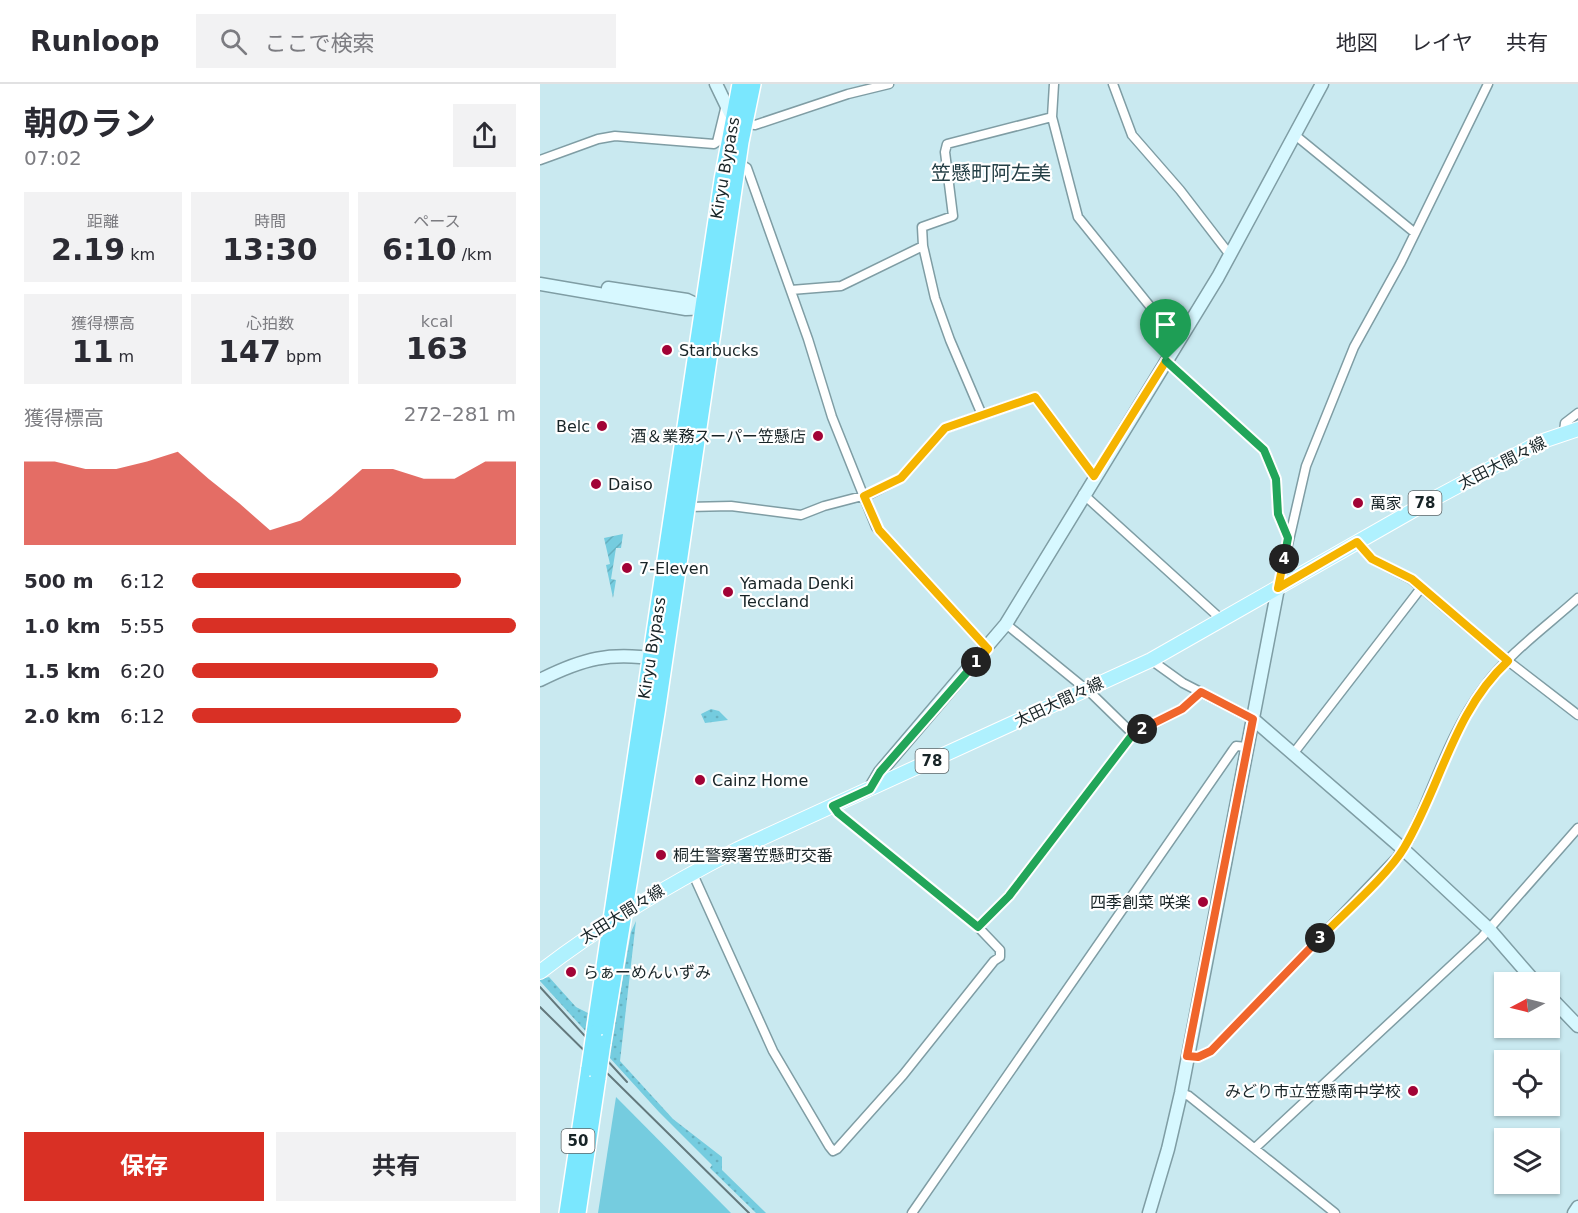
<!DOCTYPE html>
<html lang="ja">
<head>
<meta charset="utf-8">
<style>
	body { margin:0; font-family:"DejaVu Sans","Noto Sans JP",sans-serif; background:#f2f2f3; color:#2b2b33; height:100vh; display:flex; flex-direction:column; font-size:22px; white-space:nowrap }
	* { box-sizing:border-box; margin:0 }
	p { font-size:20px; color:#7c7c81 }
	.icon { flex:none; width:33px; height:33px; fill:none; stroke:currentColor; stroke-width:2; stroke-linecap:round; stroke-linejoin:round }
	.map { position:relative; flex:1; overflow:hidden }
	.panel { display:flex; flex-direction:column; background:#fff; width:540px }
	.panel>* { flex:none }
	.needle { width:39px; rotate:263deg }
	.tools { position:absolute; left:954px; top:888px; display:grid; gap:12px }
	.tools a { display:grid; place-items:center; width:66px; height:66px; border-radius:0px; background:#fff; box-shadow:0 2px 4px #0004; font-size:30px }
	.pin { position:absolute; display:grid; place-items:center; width:51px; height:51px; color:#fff; margin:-62px -26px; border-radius:50% 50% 50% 0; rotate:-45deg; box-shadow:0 0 6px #0007 }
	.pin .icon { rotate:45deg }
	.km { position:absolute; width:30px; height:30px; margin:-15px; border-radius:50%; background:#222; color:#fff; font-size:16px; line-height:30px; text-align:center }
	.round { display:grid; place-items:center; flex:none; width:63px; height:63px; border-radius:0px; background:#f2f2f3 }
	.overview { display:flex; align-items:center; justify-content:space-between; height:102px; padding:0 24px }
	h1 { font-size:33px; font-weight:700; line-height:45px }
	.stats { display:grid; grid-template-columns:repeat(3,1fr); gap:9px; height:102px; padding:6px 24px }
	.stats div { display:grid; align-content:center; border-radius:0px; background:#f2f2f3; text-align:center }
	.stats b { font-size:30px; font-weight:700 }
	.stats small { font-size:16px; font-weight:400 }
	.stats p { font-size:16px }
	.chart { height:168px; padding:12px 24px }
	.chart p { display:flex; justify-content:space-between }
	.chart svg { width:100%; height:108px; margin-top:6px; fill:#d93025; opacity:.7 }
	.cta { display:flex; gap:12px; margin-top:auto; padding:12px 24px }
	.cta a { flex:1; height:69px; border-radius:0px; background:#d93025; color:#fff; font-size:24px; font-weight:700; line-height:69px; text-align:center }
	.cta a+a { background:#f2f2f3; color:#2b2b33 }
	ul { padding:0 24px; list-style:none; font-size:20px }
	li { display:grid; grid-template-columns:96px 72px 1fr; align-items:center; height:45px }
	li i { height:15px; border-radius:8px; background:#d93025 }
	header { display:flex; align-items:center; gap:36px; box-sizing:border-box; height:84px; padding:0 30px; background:#fff; border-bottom:2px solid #e1e1e2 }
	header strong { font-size:28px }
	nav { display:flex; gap:33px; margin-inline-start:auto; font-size:21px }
	.search { width:420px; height:54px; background:#f2f2f3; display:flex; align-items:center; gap:15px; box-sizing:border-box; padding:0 21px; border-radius:0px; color:#7c7c81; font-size:22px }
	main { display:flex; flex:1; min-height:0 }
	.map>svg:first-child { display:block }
	.grass { fill:url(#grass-dots) }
	.garden { fill:url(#garden-furrows) }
	.pitch { fill:#75ccdf }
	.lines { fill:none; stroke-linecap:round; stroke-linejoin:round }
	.street-casing { stroke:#7f9da4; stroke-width:11 }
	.secondary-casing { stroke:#7f9da4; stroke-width:15 }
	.primary-casing { stroke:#fff; stroke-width:16 }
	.highway-casing { stroke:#fff; stroke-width:18 }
	.street { stroke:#fff; stroke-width:8 }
	.secondary { stroke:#d7f8ff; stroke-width:12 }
	.primary { stroke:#aff1fe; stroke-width:14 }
	.highway { stroke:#7ae7fe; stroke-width:15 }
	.rail { stroke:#63787c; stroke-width:2 }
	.highway-bridge-casing { stroke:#fff; stroke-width:18; stroke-linecap:butt }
	.highway-bridge { stroke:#7ae7fe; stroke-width:15 }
	.split-1-casing { stroke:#fff; stroke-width:12 }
	.split-2-casing { stroke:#fff; stroke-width:12 }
	.split-3-casing { stroke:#fff; stroke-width:12 }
	.split-4-casing { stroke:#fff; stroke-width:12 }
	.split-5-casing { stroke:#fff; stroke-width:12 }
	.split-1 { stroke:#f5b400; stroke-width:8 }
	.split-2 { stroke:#22a559; stroke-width:8 }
	.split-3 { stroke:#f0652b; stroke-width:8 }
	.split-4 { stroke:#f5b400; stroke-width:8 }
	.split-5 { stroke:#22a559; stroke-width:8 }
	.poi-dot { fill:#a20336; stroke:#fff; stroke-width:2 }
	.labels { text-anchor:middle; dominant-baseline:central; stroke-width:4.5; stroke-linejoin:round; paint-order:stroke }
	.shield { fill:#fff; stroke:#5d6668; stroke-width:1.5 }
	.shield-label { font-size:15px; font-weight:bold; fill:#182427 }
	.street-label { font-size:16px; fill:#182427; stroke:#fff }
	.poi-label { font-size:16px; fill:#182427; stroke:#fff; text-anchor:start }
	.quarter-label { font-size:20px; fill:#233e44; stroke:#fff }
</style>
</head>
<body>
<header>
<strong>Runloop</strong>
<div class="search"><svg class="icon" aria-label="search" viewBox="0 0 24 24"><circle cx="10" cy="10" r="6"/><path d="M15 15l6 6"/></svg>ここで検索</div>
<nav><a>地図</a><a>レイヤ</a><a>共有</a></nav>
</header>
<main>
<section class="panel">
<div class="overview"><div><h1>朝のラン</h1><p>07:02</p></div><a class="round"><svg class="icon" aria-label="share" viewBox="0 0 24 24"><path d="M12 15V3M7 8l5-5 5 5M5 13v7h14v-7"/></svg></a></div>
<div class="stats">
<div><p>距離</p><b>2.19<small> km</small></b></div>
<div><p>時間</p><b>13:30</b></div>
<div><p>ペース</p><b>6:10<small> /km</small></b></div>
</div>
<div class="stats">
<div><p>獲得標高</p><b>11<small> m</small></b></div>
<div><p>心拍数</p><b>147<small> bpm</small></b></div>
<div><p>kcal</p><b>163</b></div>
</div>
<div class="chart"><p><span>獲得標高</span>272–281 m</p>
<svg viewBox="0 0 160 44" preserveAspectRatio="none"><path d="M0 44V10L10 10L20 13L30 13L40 10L50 6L60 17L70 27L80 38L90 34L100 24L110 13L120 13L130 17L140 17L150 10L160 10V44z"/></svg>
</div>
<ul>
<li><b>500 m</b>6:12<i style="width:83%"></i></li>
<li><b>1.0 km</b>5:55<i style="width:100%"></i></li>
<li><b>1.5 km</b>6:20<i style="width:76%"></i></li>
<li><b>2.0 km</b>6:12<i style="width:83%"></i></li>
</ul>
<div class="cta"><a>保存</a><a>共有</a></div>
</section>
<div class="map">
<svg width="1038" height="1129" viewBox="0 0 1038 1129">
	<defs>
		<pattern id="grass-dots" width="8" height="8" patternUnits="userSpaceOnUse" patternTransform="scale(1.5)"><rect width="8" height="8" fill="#75ccdf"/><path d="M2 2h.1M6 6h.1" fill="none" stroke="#64afbf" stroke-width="1.8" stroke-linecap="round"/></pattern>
		<pattern id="garden-furrows" width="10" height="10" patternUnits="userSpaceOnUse" patternTransform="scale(1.5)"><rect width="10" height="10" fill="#75ccdf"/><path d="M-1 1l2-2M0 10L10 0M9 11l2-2" fill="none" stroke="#64afbf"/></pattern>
	</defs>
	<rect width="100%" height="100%" fill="#c9e9f0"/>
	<path class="grass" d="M 171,625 L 179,627 L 188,636 L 165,639 L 161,630 Z
		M 96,837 L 80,977 L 133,1035 L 182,1073 L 182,1086 L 226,1129 L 216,1129 L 170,1084 L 172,1081 L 119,1028 L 0,897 L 0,887 L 5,894 L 9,893 L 36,923 L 48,929 L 46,944 L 70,967 L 91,848 Z"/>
	<path class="garden" d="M 83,450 L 81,464 L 76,464 L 71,495 L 76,496 L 73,514 L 66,481 L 70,480 L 64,454 Z"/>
	<path class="pitch" d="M 76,1013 L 191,1129 L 58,1129 Z"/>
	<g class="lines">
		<defs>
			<path id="street" d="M 514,0 L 512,33 L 538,133 L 638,257
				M 573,0 L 592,51 L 640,106 L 690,171
				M 205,40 L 215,41 L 308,10 L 349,0
				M 755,51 L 875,149
				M 0,76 L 58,55 L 75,52 L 174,60 L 177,58 L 186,21
				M 199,79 L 207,84 L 268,255 L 292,333 L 336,443 L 448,565
				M 251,206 L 301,202 L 383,162
				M 626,277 L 724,366 L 736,395 L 738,430 L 748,454
				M 442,331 L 410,256 L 395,214 L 383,162 L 382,143 L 413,132 L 405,68 L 407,60 L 512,33
				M 1024,348 L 1025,339 L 1038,329
				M 543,410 L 682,536
				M 148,423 L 191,422 L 261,431 L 284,422 L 330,410 L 361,394 L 405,344 L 495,313 L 554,392
				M 817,458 L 832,475 L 871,495 L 968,577 L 1038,631
				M 738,504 L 766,382 L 814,263 L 861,178 L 948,0
				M 611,576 L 643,599 L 713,635
				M 593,650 L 642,625 L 661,608
				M 753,670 L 881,504
				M 152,788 L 233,967 L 289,1062 L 293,1067 L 297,1065 L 363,991 L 454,877 L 460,873 L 460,866 L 438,843 L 298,729 L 293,722
				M 438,843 L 469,812 L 593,650 L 553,611 L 466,540
				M 647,972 L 658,973 L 671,967 L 857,773 L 869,756 C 893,706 910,648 944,603 C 969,569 1007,542 1038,514
				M 641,1009 L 649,1012 L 795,1129
				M 715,1064 L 942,853 L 1038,744
				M 372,1129 L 693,666 L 696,662 L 707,663"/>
			<path id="secondary" d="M 176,0 L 190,29 L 198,37
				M 0,200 L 146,225 L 170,224
				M 68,204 L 147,216 L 162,223
				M 0,596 C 44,574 69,568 118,575
				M 713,635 L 863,765 L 949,845 L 995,898
				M 330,705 L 340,688 L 466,540 L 678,193 L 782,0
				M 1010,913 L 1038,942
				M 609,1129 L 628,1065 L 641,1009 L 738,504
				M 1034,1129 L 1038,1123"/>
			<path id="primary" d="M 0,888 C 62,840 128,801 198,765 L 611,576 L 886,419 L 1000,358 L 1038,345"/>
			<path id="highway" d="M 54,949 L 182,96 L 200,0
				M 63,959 L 117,629 L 201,58 L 213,0
				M 27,1129 L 49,984
				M 38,1129 L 58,994"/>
		</defs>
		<use href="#street" class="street-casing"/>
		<use href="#secondary" class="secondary-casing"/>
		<use href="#primary" class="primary-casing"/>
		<use href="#highway" class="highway-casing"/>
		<use href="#street" class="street"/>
		<use href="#secondary" class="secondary"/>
		<use href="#primary" class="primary"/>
		<use href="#highway" class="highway"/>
		<path class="rail" d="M 0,903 L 87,998
			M 0,923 L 209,1129"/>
		<defs>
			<path id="highway-bridge" d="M 49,984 L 54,949
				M 58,994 L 63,959"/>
		</defs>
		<use href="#highway-bridge" class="highway-bridge-casing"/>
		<use href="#highway-bridge" class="highway-bridge"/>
	</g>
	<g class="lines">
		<defs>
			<path id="split-1" d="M 436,578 L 448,565 L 339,446 L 324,412 L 361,394 L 405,344 L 495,313 L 554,392 L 626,277"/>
			<path id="split-2" d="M 436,578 L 340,688 L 330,705 L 293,722 L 298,729 L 438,843 L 469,812 L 593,650 L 602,645"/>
			<path id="split-3" d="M 602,645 L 642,625 L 661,608 L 713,635 L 647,972 L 658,973 L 671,967 L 780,854"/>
			<path id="split-4" d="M 744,475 L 738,504 L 817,458 L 832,475 L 872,495 L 968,577 C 913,628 901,702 864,764 C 848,791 803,830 780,854"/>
			<path id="split-5" d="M 626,277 L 724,366 L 736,395 L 738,430 L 748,454 L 744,475"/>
		</defs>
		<use href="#split-1" class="split-1-casing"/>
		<use href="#split-2" class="split-2-casing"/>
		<use href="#split-3" class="split-3-casing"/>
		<use href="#split-4" class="split-4-casing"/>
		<use href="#split-5" class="split-5-casing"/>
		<use href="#split-1" class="split-1"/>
		<use href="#split-2" class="split-2"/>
		<use href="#split-3" class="split-3"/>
		<use href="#split-4" class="split-4"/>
		<use href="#split-5" class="split-5"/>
	</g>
	<g class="poi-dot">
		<circle cx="127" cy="266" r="6"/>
		<circle cx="62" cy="342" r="6"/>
		<circle cx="278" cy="352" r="6"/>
		<circle cx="56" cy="400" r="6"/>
		<circle cx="818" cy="419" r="6"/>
		<circle cx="87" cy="484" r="6"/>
		<circle cx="188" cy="508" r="6"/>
		<circle cx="160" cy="696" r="6"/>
		<circle cx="121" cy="771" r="6"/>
		<circle cx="663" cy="818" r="6"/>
		<circle cx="31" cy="888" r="6"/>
		<circle cx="873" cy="1007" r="6"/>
	</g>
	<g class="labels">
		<g class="shield">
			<rect x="868.5" y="407" width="33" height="24" rx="4.5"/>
			<rect x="375.5" y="665" width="33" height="24" rx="4.5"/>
			<rect x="21.5" y="1045" width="33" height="24" rx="4.5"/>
		</g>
		<g class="shield-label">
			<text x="885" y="419">78</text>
			<text x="392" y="677">78</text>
			<text x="38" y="1057">50</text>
		</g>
		<g class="street-label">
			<text transform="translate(185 84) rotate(-80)">Kiryu Bypass</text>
			<text transform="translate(962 379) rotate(-27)">太田大間々線</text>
			<text transform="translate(112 564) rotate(-81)">Kiryu Bypass</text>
			<text transform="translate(519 618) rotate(-25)">太田大間々線</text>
			<text transform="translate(82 830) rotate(-32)">太田大間々線</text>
		</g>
		<g class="poi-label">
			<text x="139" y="266">Starbucks</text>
			<text x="50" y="342" text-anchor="end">Belc</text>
			<text x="266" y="352" text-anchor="end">酒＆業務スーパー笠懸店</text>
			<text x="68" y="400">Daiso</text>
			<text x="830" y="419">萬家</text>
			<text x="99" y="484">7-Eleven</text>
			<text x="200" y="499">Yamada Denki<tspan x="200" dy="18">Teccland</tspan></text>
			<text x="172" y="696">Cainz Home</text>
			<text x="133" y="771">桐生警察署笠懸町交番</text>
			<text x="651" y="818" text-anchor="end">四季創菜 咲楽</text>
			<text x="43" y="888">らぁーめんいずみ</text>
			<text x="861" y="1007" text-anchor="end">みどり市立笠懸南中学校</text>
		</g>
		<g class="quarter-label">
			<text x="451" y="89">笠懸町阿左美</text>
		</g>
	</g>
</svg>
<div class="tools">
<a><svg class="needle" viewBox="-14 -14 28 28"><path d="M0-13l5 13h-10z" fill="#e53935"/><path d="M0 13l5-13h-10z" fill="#7c7c81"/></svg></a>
<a><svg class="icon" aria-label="locate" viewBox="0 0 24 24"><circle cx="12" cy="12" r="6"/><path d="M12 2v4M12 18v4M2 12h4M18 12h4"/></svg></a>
<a><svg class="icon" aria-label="layers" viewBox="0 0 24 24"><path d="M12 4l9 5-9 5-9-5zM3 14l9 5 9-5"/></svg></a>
</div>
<div class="pin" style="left:626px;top:277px;background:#1e9e55"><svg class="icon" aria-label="arrive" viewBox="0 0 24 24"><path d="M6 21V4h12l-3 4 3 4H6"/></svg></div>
<b class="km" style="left:436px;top:578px">1</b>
<b class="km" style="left:602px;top:645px">2</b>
<b class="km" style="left:780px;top:854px">3</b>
<b class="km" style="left:744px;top:475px">4</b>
</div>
</main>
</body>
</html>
